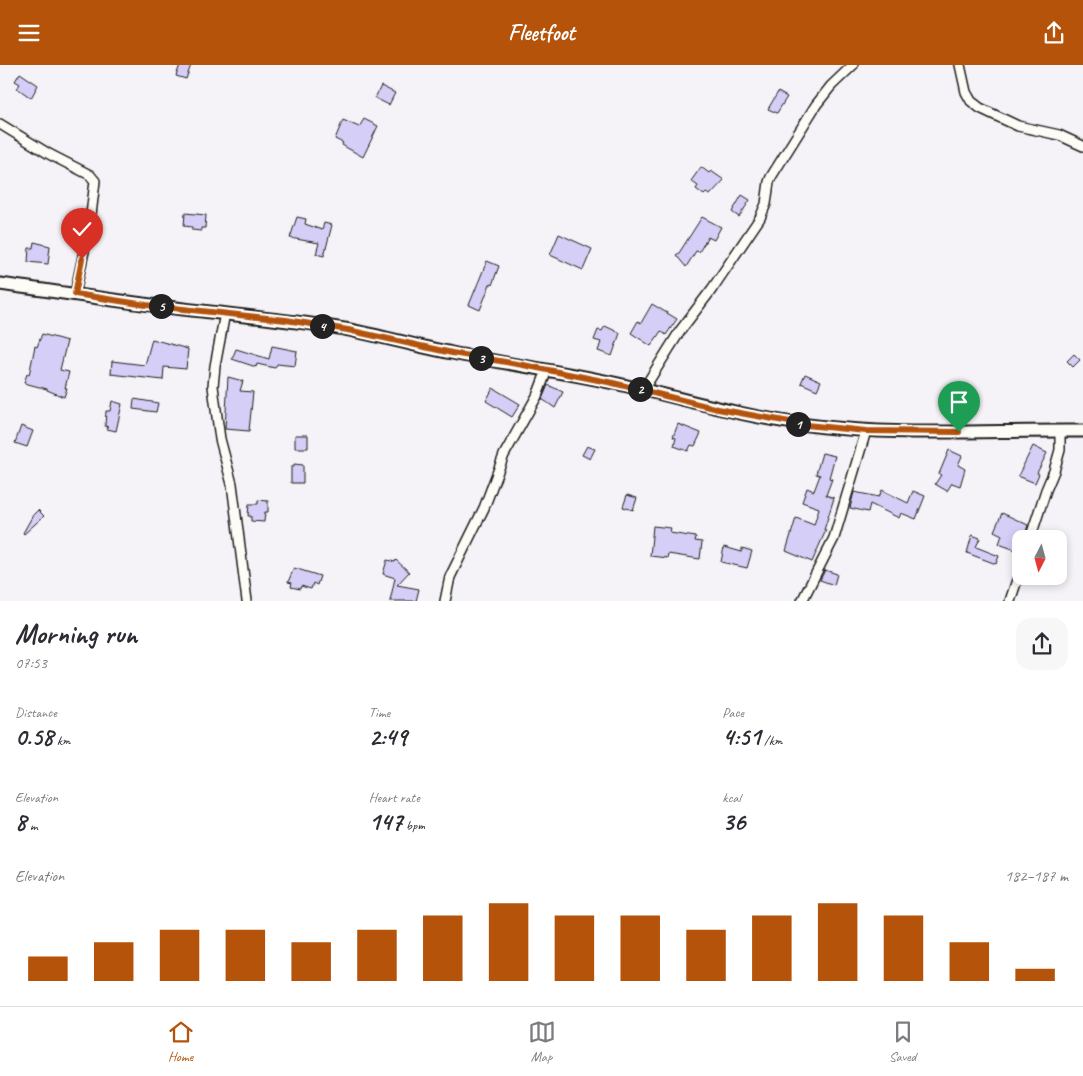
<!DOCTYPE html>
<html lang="en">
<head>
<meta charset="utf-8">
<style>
	body { margin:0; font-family:Caveat,sans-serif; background:#f7f7f7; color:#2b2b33; height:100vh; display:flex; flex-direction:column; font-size:19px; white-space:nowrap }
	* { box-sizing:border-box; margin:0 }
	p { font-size:16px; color:#7c7c81 }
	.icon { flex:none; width:28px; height:28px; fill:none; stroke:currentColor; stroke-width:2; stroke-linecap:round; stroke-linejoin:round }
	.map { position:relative; height:536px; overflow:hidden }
	.sheet { display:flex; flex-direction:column; background:#fff; flex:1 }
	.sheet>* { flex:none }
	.needle { width:32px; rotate:186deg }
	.fabs { position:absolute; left:1012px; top:465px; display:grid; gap:10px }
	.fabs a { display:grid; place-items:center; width:55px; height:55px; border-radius:10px; background:#fff; box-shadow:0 2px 8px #0003; font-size:25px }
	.pin { position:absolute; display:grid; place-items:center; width:42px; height:42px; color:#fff; margin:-51px -21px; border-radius:50% 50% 50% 0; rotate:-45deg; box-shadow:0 0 5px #0007 }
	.pin .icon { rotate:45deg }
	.km { position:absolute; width:25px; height:25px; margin:-12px; border-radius:50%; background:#222; color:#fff; font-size:14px; line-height:25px; text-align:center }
	.round { display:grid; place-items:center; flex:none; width:52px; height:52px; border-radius:15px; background:#f7f7f7 }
	.overview { display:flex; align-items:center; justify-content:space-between; height:85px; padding:0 15px }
	h1 { font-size:28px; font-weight:700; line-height:38px }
	.stats { display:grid; grid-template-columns:repeat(3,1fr); gap:8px; height:85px; padding:5px 15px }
	.stats div { display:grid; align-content:center }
	.stats b { font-size:25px; font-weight:700 }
	.stats small { font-size:14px; font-weight:400 }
	.stats p { font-size:14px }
	.chart { height:140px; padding:10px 15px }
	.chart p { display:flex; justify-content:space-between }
	.chart svg { width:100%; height:90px; margin-top:5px; stroke:#b45309; stroke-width:6 }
	header { display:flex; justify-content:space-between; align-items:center; height:65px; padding:0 15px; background:#b45309; color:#fff; font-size:22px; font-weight:700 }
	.menu { display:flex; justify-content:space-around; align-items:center; height:70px; border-top:1px solid #e1e1e2; background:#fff; font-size:14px; color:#7c7c81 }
	.menu a { display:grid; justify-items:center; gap:2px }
	.menu .current { color:#b45309 }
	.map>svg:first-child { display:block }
	.building { fill:#d5cff7; stroke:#1c1c1c }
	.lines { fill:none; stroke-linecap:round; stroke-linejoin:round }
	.minor-casing { stroke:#1c1c1c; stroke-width:12 }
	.tertiary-casing { stroke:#1c1c1c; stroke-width:15 }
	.minor { stroke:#fdfcf7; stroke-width:9 }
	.tertiary { stroke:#fdfcf7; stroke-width:11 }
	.route-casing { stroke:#fff; stroke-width:10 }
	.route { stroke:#b45309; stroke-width:6 }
</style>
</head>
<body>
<header><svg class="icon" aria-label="menu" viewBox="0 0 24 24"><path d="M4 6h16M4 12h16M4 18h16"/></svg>Fleetfoot<svg class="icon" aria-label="share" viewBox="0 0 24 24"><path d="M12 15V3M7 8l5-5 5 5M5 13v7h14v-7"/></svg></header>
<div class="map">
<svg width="1083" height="536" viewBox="0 0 1083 536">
	<rect width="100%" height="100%" fill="#f5f3f7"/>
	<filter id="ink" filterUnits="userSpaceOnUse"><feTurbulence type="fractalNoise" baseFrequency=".02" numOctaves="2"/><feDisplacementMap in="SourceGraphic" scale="10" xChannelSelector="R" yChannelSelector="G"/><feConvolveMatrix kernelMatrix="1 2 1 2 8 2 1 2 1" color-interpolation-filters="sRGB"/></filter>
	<g filter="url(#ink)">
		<path class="building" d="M 180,0 L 191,0 L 186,14 L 176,11 Z
			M 20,8 L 38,20 L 31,33 L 17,23 L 20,19 L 15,16 Z
			M 381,21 L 395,28 L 389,40 L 375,33 Z
			M 778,27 L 787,32 L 777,48 L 768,44 Z
			M 364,54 L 378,61 L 363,92 L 342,80 L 343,78 L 335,74 L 343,55 L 359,62 Z
			M 701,102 L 709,108 L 711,106 L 724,115 L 710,130 L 706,128 L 704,130 L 696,124 L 698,121 L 691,116 Z
			M 742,130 L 750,135 L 739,152 L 732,147 Z
			M 185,148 L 206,150 L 205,163 L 201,163 L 201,166 L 192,165 L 192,162 L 184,161 Z
			M 297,152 L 306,154 L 305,159 L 322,165 L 324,158 L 332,160 L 324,191 L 316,189 L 319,178 L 290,173 Z
			M 702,152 L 721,162 L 714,175 L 708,172 L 699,187 L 696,186 L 686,202 L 676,190 L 679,188 Z
			M 559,169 L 592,184 L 583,205 L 550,190 Z
			M 34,177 L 50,181 L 48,199 L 28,197 L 29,183 L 33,183 Z
			M 487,196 L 499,201 L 492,220 L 490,219 L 480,245 L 469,240 Z
			M 652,239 L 677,254 L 666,270 L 661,266 L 651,281 L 631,268 L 638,256 L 641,258 Z
			M 605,261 L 620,268 L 612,291 L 598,286 L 601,277 L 594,275 L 598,265 L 602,266 Z
			M 42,269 L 67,276 L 60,305 L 69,307 L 65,323 L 67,323 L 64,332 L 47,325 L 47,324 L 24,318 L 27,309 L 29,310 L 35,281 L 37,282 Z
			M 152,274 L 188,284 L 186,304 L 164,302 L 163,315 L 111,309 L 112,296 L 145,300 Z
			M 272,281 L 297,286 L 295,301 L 277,299 L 275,303 L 257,299 L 256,302 L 232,294 L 236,284 L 269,294 Z
			M 1074,289 L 1080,295 L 1073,302 L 1067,296 Z
			M 805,309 L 821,316 L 817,325 L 801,318 Z
			M 228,312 L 243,316 L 240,326 L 253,327 L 249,366 L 225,364 Z
			M 548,320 L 563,327 L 555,343 L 542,334 Z
			M 493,323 L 520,339 L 512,352 L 486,336 Z
			M 134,334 L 158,338 L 156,347 L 133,344 Z
			M 112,336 L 122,339 L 116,366 L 107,364 L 108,362 L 105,361 L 106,346 L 110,346 Z
			M 678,359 L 701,368 L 695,381 L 691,380 L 688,386 L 674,381 L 676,373 L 673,372 Z
			M 21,361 L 33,366 L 27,382 L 15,378 Z
			M 295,370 L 308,370 L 308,383 L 295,383 Z
			M 587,381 L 595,384 L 590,394 L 582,390 Z
			M 1033,381 L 1047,388 L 1037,408 L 1039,409 L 1035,418 L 1018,411 Z
			M 949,385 L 962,391 L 958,400 L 965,404 L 960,421 L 952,418 L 947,426 L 935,419 L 941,410 L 939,409 Z
			M 822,388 L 835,391 L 829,413 L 832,414 L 826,430 L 834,433 L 824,465 L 826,465 L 812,497 L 786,486 L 796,453 L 814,460 L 819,443 L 802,437 L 807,423 L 814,426 L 820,410 L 816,409 Z
			M 294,399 L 303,400 L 303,418 L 291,418 L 291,402 L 294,402 Z
			M 882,425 L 908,438 L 913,426 L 925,431 L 916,454 L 901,448 L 899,453 L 870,439 L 868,447 L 850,443 L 854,427 L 879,432 Z
			M 627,430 L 637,433 L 633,445 L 623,442 Z
			M 258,435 L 268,436 L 268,447 L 265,447 L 264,457 L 251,456 L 251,451 L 248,451 L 249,439 L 258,439 Z
			M 38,445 L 44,451 L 24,469 L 23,468 L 33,450 Z
			M 1002,448 L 1028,460 L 1024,474 L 1021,474 L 1021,487 L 999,479 L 1002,470 L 994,466 Z
			M 653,461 L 671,463 L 670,468 L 696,472 L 695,476 L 702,477 L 700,494 L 668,489 L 667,493 L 650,491 Z
			M 972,470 L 980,473 L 976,482 L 999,491 L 996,499 L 967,488 Z
			M 724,482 L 742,487 L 742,483 L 752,486 L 747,503 L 721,497 Z
			M 387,495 L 395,497 L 396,495 L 409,507 L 397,520 L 419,524 L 416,536 L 390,536 L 395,513 L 383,509 Z
			M 294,503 L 320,511 L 317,520 L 313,518 L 311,524 L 301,521 L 300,524 L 291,522 L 292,518 L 288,517 Z
			M 825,505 L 837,509 L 834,520 L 820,515 Z"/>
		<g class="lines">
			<defs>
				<path id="minor" d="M 960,0 L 966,27 L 971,36 L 980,43 L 1018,61 L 1059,70 L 1083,81
					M 0,59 L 49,89 L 90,110 L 95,116 L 90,158 L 75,229
					M 225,248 L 215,301 L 213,321 L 215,337 L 220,374 L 232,419 L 247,536
					M 643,325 L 680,266 L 712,224 L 760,153 L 766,139 L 769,117 L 771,112 L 816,40 L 831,21 L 853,0
					M 1030,474 L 1046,425 L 1054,406 L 1060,385 L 1060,366
					M 445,536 L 450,512 L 484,443 L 504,390 L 537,331 L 547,305
					M 802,536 L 834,473 L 866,366
					M 1010,536 L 1021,503"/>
				<path id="tertiary" d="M 0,219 C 67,228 134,239 202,246 C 251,252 301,256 350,265 C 384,272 417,281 452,288 C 506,299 560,306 614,318 C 679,332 742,352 808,360 C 899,372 991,365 1083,366"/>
			</defs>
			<use href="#minor" class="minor-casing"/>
			<use href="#tertiary" class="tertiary-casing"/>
			<use href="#minor" class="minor"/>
			<use href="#tertiary" class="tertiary"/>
		</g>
	</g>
	<g class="lines" filter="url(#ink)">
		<defs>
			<path id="route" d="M 82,194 L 75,229 L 146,240 L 286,255 L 348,265 L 452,288 L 523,300 L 613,318 L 718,344 L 806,360 L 866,366 L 959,367"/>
		</defs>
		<use href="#route" class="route-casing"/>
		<use href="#route" class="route"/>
	</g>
</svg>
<div class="fabs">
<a><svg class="needle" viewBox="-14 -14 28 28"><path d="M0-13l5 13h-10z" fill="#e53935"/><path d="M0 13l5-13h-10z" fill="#7c7c81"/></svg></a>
</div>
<div class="pin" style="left:959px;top:367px;background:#1e9e55"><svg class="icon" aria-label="arrive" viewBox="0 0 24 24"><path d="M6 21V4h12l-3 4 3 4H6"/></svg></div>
<div class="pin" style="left:82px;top:194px;background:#d93025"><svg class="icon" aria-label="check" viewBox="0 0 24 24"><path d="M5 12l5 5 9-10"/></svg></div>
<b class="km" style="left:798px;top:359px">1</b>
<b class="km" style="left:640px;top:324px">2</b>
<b class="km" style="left:481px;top:293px">3</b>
<b class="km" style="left:322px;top:261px">4</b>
<b class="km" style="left:161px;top:241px">5</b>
</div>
<section class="sheet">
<div class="overview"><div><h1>Morning run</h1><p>07:53</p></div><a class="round"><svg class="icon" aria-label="share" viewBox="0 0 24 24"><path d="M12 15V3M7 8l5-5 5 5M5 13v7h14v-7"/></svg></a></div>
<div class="stats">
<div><p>Distance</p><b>0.58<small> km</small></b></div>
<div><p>Time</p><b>2:49</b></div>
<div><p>Pace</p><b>4:51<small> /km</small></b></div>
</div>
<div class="stats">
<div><p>Elevation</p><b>8<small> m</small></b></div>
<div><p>Heart rate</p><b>147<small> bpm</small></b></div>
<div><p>kcal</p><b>36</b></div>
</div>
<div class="chart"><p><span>Elevation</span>182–187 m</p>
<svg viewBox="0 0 160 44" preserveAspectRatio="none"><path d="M5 44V32M15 44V25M25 44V19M35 44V19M45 44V25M55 44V19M65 44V12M75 44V6M85 44V12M95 44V12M105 44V19M115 44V12M125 44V6M135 44V12M145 44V25M155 44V38"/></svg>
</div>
</section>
<nav class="menu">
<a class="current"><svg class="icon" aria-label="home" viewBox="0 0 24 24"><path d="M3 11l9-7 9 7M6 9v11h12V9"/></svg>Home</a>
<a><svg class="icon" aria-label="map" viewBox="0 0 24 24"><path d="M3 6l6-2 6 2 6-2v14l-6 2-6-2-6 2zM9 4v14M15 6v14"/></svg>Map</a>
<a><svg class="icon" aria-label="saved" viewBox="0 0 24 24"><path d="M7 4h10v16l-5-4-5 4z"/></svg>Saved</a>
</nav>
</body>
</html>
